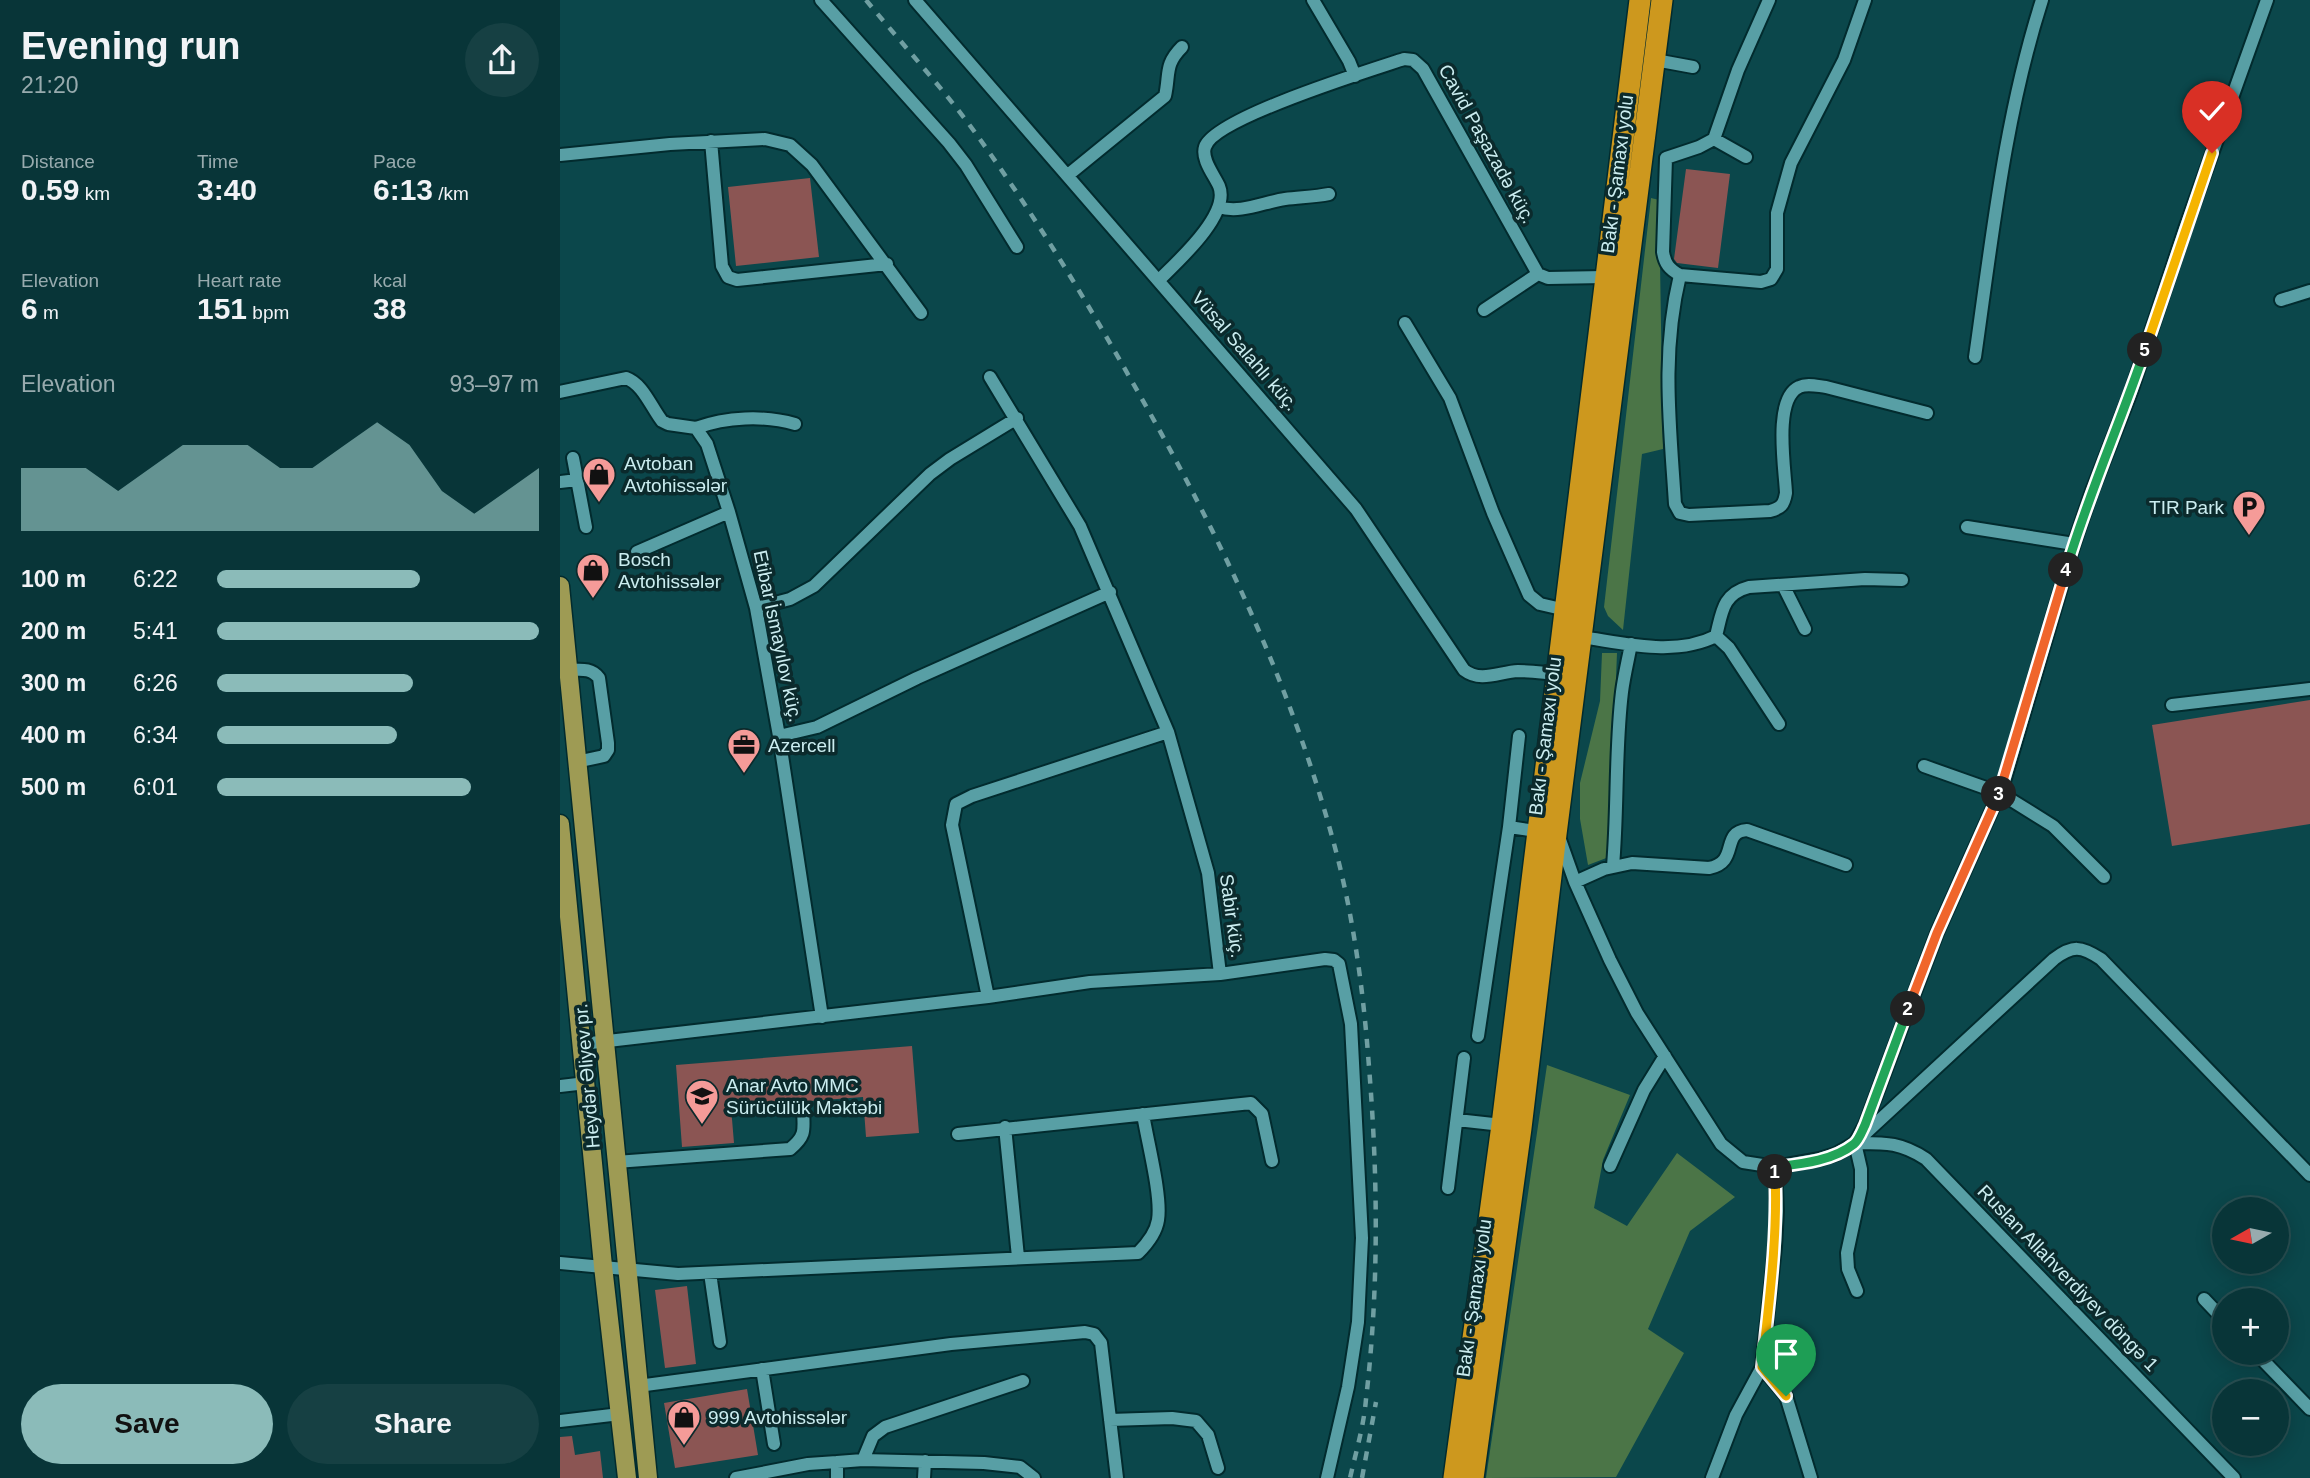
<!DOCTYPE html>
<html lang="en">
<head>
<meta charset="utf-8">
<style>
	body { margin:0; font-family:Arial,sans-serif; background:#164043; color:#f1f3f6; height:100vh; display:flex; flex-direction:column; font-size:26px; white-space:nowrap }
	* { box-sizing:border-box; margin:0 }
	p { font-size:23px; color:#98abae }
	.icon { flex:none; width:38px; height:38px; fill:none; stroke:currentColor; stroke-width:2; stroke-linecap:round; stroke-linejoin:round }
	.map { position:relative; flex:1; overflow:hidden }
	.sheet { display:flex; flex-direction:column; background:#083538; width:560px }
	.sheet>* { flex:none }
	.needle { width:46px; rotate:261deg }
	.controls { position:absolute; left:1652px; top:1197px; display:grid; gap:14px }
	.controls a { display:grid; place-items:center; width:77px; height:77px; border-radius:50%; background:#083538; box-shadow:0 4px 18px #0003,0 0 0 2px #295053; font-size:35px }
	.pin { position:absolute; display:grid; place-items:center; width:60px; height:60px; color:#fff; margin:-72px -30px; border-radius:50% 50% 50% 0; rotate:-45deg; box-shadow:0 0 7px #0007 }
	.pin .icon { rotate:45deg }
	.km { position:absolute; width:35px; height:35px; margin:-18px; border-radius:50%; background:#222; color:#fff; font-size:19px; line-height:35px; text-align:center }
	.round { display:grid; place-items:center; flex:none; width:74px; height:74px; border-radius:37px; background:#164043 }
	.summary { display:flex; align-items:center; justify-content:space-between; height:119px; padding:0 21px }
	h1 { font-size:38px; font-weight:800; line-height:52px }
	.figures { display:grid; grid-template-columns:repeat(3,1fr); gap:10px; height:119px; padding:7px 21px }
	.figures div { display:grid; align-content:center }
	.figures b { font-size:30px; font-weight:800 }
	.figures small { font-size:19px; font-weight:400 }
	.figures p { font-size:19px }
	.chart { height:196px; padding:14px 21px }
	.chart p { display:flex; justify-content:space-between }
	.chart svg { width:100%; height:126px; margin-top:7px; fill:#8bbbb9; opacity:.7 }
	.button { display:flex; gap:14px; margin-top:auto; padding:14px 21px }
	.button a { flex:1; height:80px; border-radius:42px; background:#8bbbb9; color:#111; font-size:28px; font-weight:800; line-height:80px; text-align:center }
	.button a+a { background:#164043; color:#f1f3f6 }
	ul { padding:0 21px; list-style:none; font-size:23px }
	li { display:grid; grid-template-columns:112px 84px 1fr; align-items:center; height:52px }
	li i { height:18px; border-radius:9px; background:#8bbbb9 }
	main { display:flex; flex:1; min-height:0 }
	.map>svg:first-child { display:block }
	.green { fill:#4b7547 }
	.building { fill:#8b5553 }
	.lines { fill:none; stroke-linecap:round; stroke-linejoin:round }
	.minor-casing { stroke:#022b2e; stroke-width:16 }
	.major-casing { stroke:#022b2e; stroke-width:21 }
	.highway-casing { stroke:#022b2e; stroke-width:24 }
	.minor { stroke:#589fa5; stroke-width:12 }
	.major { stroke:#9e9b54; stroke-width:18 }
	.highway { stroke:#cd981e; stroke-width:21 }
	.rail { stroke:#709fa2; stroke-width:4.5; stroke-dasharray:9 9; stroke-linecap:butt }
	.split-1-casing { stroke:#fff; stroke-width:14 }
	.split-2-casing { stroke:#fff; stroke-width:14 }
	.split-3-casing { stroke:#fff; stroke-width:14 }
	.split-4-casing { stroke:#fff; stroke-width:14 }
	.split-5-casing { stroke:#fff; stroke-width:14 }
	.split-6-casing { stroke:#fff; stroke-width:14 }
	.split-1 { stroke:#f5b400; stroke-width:9 }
	.split-2 { stroke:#22a559; stroke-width:9 }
	.split-3 { stroke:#f0652b; stroke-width:9 }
	.split-4 { stroke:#f0652b; stroke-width:9 }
	.split-5 { stroke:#22a559; stroke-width:9 }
	.split-6 { stroke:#f5b400; stroke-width:9 }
	.labels { text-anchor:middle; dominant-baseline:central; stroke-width:7; stroke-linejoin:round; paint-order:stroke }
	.street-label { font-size:19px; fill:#cbedf0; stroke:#0b2a2c }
	.poi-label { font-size:19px; fill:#cbedf0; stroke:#0b2a2c; text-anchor:start }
</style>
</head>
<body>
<main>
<section class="sheet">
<div class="summary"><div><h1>Evening run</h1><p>21:20</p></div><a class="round"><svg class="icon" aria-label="share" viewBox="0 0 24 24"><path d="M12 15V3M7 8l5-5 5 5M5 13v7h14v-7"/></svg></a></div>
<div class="figures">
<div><p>Distance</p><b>0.59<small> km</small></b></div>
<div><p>Time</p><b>3:40</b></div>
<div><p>Pace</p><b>6:13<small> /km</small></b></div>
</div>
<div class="figures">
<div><p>Elevation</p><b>6<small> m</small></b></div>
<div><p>Heart rate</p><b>151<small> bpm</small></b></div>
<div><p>kcal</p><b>38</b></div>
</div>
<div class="chart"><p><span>Elevation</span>93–97 m</p>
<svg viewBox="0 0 160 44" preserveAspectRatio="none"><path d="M0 44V22L10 22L20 22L30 30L40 22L50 14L60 14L70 14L80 22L90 22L100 14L110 6L120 14L130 30L140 38L150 30L160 22V44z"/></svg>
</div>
<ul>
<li><b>100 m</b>6:22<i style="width:63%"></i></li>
<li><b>200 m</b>5:41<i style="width:100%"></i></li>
<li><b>300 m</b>6:26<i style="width:61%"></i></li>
<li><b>400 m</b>6:34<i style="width:56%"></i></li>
<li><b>500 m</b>6:01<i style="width:79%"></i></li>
</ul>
<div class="button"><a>Save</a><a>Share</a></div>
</section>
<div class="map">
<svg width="1750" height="1478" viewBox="0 0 1750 1478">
	<rect width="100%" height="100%" fill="#0b474b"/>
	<path class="green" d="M 1091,198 L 1099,200 L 1103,449 L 1082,454 L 1063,630 L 1048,616 L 1044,607 Z
		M 1042,653 L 1057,653 L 1049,857 L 1028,865 L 1020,819 L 1020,783 L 1040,701 Z
		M 987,1065 L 1070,1095 L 1043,1160 L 1034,1208 L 1067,1226 L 1117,1153 L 1175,1197 L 1130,1231 L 1088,1329 L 1124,1353 L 1056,1477 L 926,1478 Z"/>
	<path class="building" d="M 1126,169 L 1170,174 L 1158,268 L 1117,263 L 1114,259 Z
		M 250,178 L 259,257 L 176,266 L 168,187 Z
		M 1750,700 L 1750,824 L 1612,846 L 1592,725 Z
		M 352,1046 L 359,1133 L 306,1137 L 303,1097 L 171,1107 L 174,1143 L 122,1147 L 116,1065 Z
		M 127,1286 L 136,1364 L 105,1368 L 95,1290 Z
		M 187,1389 L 198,1455 L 115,1468 L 104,1403 Z
		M 12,1436 L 15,1455 L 40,1451 L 43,1478 L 0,1478 L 0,1437 Z"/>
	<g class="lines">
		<defs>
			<path id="minor" d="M 261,0 L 389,143 L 406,165 L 457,247
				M 355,0 L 796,509 L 904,670 C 921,683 939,672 958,671 C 971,671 984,673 997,674
				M 753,0 L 789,61 L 795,76
				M 1095,60 L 1133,67
				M 1154,139 L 1186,157
				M 151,141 L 162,266 L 168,277 L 177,280 L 327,264
				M 0,155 L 110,144 L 205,139 L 230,145 L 252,165 L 361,313
				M 1106,158 L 1103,252 C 1105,264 1109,269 1120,275 L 1201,282 L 1211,279 L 1217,269 L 1217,213 L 1231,163 L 1284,60 L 1305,0
				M 1106,158 L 1139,147 L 1154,139 L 1178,70 L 1209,0
				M 508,175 L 605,96 C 610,74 604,65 622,47
				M 659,207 C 680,214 704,202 725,199 C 740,197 754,197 769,194
				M 1120,275 C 1101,354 1110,424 1115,504 L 1120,513 L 1129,515 L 1210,511 C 1221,508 1224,505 1226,493 C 1225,469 1213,399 1239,387 C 1247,383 1257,386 1266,387 L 1367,413
				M 599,280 C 617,262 671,214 659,186 C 654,175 641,159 645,147 C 654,118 811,70 844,59 L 853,60 L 863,69 L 978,274 L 988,278 L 1044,277
				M 1721,300 L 1750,291
				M 924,310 L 978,274
				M 845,323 L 890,398 L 933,513 L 969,595 L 980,604 L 1006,610
				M 1415,357 C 1432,238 1445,115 1482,0
				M 0,392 L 66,378 C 83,384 91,407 102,421 L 108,424 L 136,428 L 147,444 L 169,512 L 196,608 L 219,736 L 262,1017
				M 136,428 C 166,417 204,415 235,424
				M 13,458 L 26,527
				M 0,482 L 17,480
				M 1407,527 L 1514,544
				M 77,552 L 169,512
				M 1223,585 L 1245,629
				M 196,608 L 230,599 L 254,586 L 370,474 L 390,459 L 457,418
				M 1156,636 C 1162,613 1162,594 1189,587 L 1305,579 L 1342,580
				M 1021,637 C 1064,643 1115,657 1156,636 L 1169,648 L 1219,724
				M 8,670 C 19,670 31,667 39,678 L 48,743 L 48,750 L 44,756 L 16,762
				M 1612,705 L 1750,689
				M 219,736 L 257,727 L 357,678 L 550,592
				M 1364,766 L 1440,793 L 1493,826 L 1544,877
				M 949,827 L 996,834 L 999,837 L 1015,882 L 1050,960 L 1077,1013 L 1161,1144 L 1183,1162 L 1215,1167 L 1260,1159 L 1276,1154 L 1295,1143 L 1494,959 C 1513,945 1521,946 1541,959 L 1750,1175
				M 1053,866 C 1058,808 1055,750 1062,692 C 1064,676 1068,660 1071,644
				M 1015,882 L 1044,869 L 1072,863 L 1149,868 C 1180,862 1160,832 1187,830 L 1286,865
				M 660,974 L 765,959 L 774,960 L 779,964 L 791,1024 L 802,1238 L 798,1322 L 788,1387 L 767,1478
				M 428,997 L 392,825 L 396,804 L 412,796 L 608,732
				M 918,1036 L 949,827 L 959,736
				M 22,1044 L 428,997 L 530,982 L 660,974 L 648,873 L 608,732 L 520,526 L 430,377
				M 0,1086 L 26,1083
				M 897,1120 L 942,1125
				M 445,1127 L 458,1257
				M 398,1134 L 691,1103 L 702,1114 L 712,1161
				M 1295,1143 C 1325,1143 1340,1142 1366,1159 L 1674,1478
				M 56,1162 L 230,1149 C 246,1136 244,1130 243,1111
				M 1050,1166 L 1084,1090 L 1105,1056
				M 888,1188 L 904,1058
				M 0,1263 L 118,1274 L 578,1253 C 587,1244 596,1233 598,1220 C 602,1196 587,1140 583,1114
				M 150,1273 L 160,1342
				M 1297,1291 L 1288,1269 L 1287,1253 L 1301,1188 L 1301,1169 L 1295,1143 L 1305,1125 L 1377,933 L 1443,785 L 1514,544 L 1532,491 L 1571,392 L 1625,229 L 1707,0
				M 1644,1299 L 1664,1320
				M 1696,1353 L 1750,1409
				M 1202,1367 L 1226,1396 L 1251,1478
				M 202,1369 L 214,1444
				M 78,1386 L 391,1344 L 525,1332 L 534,1334 L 541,1343 L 557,1478
				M 550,1420 L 612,1418 L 636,1421 L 648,1435 L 658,1468
				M 0,1421 L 60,1414
				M 303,1460 L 313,1436 L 325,1427 L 463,1381
				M 277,1462 L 303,1460 L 424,1463 L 460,1467 L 474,1478
				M 176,1478 L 248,1464 L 277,1462 L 277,1478
				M 364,1478 L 365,1461
				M 1152,1478 L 1176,1415 L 1202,1367 L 1215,1247 L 1217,1211 L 1215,1167"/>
			<path id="major" d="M 0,586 L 88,1478
				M 0,824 L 43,1266 L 67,1478"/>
			<path id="highway" d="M 894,1478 L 942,1125 L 1080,0
				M 913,1478 L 961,1128 L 996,834 L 1102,0"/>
		</defs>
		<use href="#minor" class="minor-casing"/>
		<use href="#major" class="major-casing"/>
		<use href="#highway" class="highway-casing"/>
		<use href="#minor" class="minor"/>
		<use href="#major" class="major"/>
		<use href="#highway" class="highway"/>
		<path class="rail" d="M 306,0 C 342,44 381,86 414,131 C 471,210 522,293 570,378 C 658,531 734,688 778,859 C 795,927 804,998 809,1067 C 818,1178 819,1288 806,1399 C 804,1425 796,1452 790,1478
			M 802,1478 L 816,1402"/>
	</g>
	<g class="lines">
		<defs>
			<path id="split-1" d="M 1215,1172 C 1218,1237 1209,1302 1202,1367 L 1226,1396"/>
			<path id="split-2" d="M 1215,1172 L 1215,1167 C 1240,1164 1273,1161 1294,1144 C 1299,1140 1302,1131 1305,1125 L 1348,1009"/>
			<path id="split-3" d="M 1348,1009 L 1377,933 L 1439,794"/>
			<path id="split-4" d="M 1439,794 L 1506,570"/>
			<path id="split-5" d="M 1506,570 C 1528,495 1560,424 1585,350"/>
			<path id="split-6" d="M 1585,350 L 1652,153"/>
		</defs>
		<use href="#split-1" class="split-1-casing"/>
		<use href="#split-2" class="split-2-casing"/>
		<use href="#split-3" class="split-3-casing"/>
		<use href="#split-4" class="split-4-casing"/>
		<use href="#split-5" class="split-5-casing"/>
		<use href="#split-6" class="split-6-casing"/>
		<use href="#split-1" class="split-1"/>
		<use href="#split-2" class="split-2"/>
		<use href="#split-3" class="split-3"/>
		<use href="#split-4" class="split-4"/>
		<use href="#split-5" class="split-5"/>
		<use href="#split-6" class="split-6"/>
	</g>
	<defs>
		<symbol id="shop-pin" viewBox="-11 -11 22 30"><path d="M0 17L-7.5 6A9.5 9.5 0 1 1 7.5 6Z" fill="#f59b98" stroke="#0b2a2c"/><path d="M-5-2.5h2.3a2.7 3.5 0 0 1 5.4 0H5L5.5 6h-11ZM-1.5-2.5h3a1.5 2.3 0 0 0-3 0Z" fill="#111"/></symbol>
		<symbol id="parking-pin" viewBox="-11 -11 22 30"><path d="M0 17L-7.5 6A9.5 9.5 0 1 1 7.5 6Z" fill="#f59b98" stroke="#0b2a2c"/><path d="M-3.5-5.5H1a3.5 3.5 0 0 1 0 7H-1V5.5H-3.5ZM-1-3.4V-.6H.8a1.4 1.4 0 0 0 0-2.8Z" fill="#111"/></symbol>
		<symbol id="office-pin" viewBox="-11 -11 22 30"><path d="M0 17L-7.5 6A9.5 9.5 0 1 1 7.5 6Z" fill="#f59b98" stroke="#0b2a2c"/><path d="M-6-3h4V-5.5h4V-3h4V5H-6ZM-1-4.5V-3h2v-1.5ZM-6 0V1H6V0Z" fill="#111"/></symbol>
		<symbol id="university-pin" viewBox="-11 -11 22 30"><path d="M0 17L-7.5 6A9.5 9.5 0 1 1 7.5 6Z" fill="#f59b98" stroke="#0b2a2c"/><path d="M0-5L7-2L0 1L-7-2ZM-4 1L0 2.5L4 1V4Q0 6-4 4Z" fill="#111"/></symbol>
	</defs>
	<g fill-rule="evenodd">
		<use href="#shop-pin" x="20" y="455" width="38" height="52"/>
		<use href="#parking-pin" x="1670" y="488" width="38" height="52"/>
		<use href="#shop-pin" x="14" y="551" width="38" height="52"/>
		<use href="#office-pin" x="165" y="726" width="38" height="52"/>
		<use href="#university-pin" x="123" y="1077" width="38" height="52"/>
		<use href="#shop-pin" x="105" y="1398" width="38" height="52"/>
	</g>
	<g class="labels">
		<g class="street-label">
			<text transform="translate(927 144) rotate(61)">Cavid Paşazadə küç.</text>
			<text transform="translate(1057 174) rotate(-83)">Bakı - Şamaxı yolu</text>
			<text transform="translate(685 351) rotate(49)">Vüsal Salahlı küç.</text>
			<text transform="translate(218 636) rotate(78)">Etibar İsmayılov küç.</text>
			<text transform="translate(985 736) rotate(-83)">Bakı - Şamaxı yolu</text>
			<text transform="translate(672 916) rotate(82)">Sabir küç.</text>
			<text transform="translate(27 1076) rotate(-95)">Heydər Əliyev pr.</text>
			<text transform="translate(1508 1278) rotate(46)">Ruslan Allahverdiyev döngə 1</text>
			<text transform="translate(914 1298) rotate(-82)">Bakı - Şamaxı yolu</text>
		</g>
		<g class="poi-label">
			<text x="64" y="463">Avtoban<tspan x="64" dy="22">Avtohissələr</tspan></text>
			<text x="1664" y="507" text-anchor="end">TIR Park</text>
			<text x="58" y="559">Bosch<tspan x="58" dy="22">Avtohissələr</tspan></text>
			<text x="208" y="745">Azercell</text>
			<text x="166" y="1085">Anar Avto MMC<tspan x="166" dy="22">Sürücülük Məktəbi</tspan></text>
			<text x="148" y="1417">999 Avtohissələr</text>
		</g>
	</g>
</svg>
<div class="controls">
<a><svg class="needle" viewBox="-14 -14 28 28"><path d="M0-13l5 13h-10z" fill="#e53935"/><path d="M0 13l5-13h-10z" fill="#98abae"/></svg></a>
<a>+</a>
<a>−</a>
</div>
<div class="pin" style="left:1226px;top:1396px;background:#1e9e55"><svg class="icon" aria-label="arrive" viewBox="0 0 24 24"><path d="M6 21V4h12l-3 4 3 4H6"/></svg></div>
<div class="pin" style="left:1652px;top:153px;background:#d93025"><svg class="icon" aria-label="check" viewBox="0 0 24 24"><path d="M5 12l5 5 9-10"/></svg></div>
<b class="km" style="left:1215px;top:1172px">1</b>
<b class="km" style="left:1348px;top:1009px">2</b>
<b class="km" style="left:1439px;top:794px">3</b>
<b class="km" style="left:1506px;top:570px">4</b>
<b class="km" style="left:1585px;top:350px">5</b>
</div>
</main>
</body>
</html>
